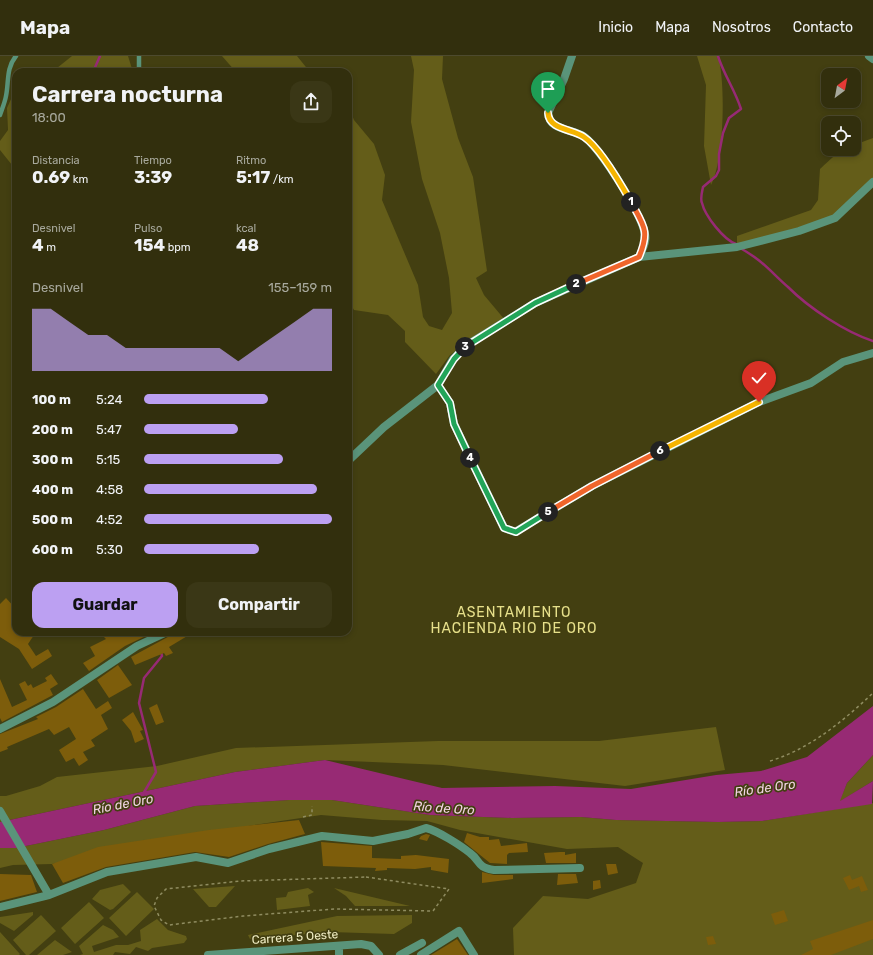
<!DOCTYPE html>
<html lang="es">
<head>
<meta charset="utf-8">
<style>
	body { margin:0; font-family:Rubik,sans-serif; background:#3a3716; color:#f1f3f6; height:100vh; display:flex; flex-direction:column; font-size:15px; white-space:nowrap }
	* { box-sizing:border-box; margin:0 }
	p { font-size:13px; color:#a8a99d }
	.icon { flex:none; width:22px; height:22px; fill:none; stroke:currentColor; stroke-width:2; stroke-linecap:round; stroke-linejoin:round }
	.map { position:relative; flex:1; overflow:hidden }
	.drawer { position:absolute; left:12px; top:12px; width:340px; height:568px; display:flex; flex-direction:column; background:#322f0d; border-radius:12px; box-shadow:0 2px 6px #0003,0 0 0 1px #4d4a2e }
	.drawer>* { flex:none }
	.needle { width:26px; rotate:32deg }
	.controls { position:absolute; left:821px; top:12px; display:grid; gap:8px }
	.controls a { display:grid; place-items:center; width:40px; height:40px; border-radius:8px; background:#322f0d; box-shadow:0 2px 6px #0003,0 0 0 1px #4d4a2e; font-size:20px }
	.pin { position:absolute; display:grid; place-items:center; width:34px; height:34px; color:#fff; margin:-41px -17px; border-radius:50% 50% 50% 0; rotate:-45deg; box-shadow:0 0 4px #0007 }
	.pin .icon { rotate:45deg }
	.km { position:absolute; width:20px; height:20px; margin:-10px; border-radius:50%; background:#222; color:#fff; font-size:11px; line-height:20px; text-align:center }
	.round { display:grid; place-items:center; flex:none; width:42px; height:42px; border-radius:12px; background:#3a3716 }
	.overview { display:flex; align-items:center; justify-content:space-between; height:68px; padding:0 20px }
	h1 { font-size:22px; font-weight:700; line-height:30px }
	.stats { display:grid; grid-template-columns:repeat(3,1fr); gap:6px; height:68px; padding:4px 20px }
	.stats div { display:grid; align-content:center }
	.stats b { font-size:17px; font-weight:700 }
	.stats small { font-size:11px; font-weight:400 }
	.stats p { font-size:11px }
	.chart { height:112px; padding:8px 20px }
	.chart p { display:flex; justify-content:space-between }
	.chart svg { width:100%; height:72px; margin-top:4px; fill:#bca0f2; opacity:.7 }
	.cta { display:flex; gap:8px; margin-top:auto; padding:8px 20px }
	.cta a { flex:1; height:46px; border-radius:12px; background:#bca0f2; color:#111; font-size:16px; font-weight:700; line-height:46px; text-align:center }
	.cta a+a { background:#3a3716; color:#f1f3f6 }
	ul { padding:0 20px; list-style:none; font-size:13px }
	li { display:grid; grid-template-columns:64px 48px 1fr; align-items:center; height:30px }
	li i { height:10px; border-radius:5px; background:#bca0f2 }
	header { display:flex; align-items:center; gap:24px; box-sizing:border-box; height:56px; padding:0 20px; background:#322f0d; border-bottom:1px solid #4d4a2e }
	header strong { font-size:19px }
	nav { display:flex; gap:22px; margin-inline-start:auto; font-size:14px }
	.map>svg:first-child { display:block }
	.green { fill:#645d19 }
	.water { fill:#972a74 }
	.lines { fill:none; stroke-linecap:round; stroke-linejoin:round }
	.stream { stroke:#972a74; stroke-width:2.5 }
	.building { fill:#7d5d0b }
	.path { stroke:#8f8c60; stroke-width:1.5; stroke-dasharray:3 3; stroke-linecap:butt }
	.lane { stroke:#5a947a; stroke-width:4.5 }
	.street { stroke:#5a947a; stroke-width:8 }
	.split-1-casing { stroke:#fff; stroke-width:8 }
	.split-2-casing { stroke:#fff; stroke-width:8 }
	.split-3-casing { stroke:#fff; stroke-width:8 }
	.split-4-casing { stroke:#fff; stroke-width:8 }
	.split-5-casing { stroke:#fff; stroke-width:8 }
	.split-6-casing { stroke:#fff; stroke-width:8 }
	.split-7-casing { stroke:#fff; stroke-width:8 }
	.split-1 { stroke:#f5b400; stroke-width:5 }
	.split-2 { stroke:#f0652b; stroke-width:5 }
	.split-3 { stroke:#22a559; stroke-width:5 }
	.split-4 { stroke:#22a559; stroke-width:5 }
	.split-5 { stroke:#22a559; stroke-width:5 }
	.split-6 { stroke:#f0652b; stroke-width:5 }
	.split-7 { stroke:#f5b400; stroke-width:5 }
	.labels { text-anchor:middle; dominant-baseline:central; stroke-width:3.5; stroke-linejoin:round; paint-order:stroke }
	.street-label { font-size:12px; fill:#f0edc4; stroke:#433f11 }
	.water-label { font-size:13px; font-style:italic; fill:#f2d4e4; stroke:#433f11 }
	.quarter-label { font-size:14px; letter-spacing:1px; fill:#e7e08a; stroke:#433f11 }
</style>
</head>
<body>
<header>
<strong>Mapa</strong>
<nav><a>Inicio</a><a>Mapa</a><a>Nosotros</a><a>Contacto</a></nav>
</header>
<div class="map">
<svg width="873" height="899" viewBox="0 0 873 899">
	<rect width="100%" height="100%" fill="#433f11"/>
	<path class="green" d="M 72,0 L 128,0 L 133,16 L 52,16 Z
		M 222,0 L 297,0 L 310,16 L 236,16 Z
		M 411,0 L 443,0 L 442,23 L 458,82 L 473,121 L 487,215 L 476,222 L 484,239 L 505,264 L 484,274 L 450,299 L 436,318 L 405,286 L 405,275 L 388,259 L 354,254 L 348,244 L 348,49 L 354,64 L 374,88 L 385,119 L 382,144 L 418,229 L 423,261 L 429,270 L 442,274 L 452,257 L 449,222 L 440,177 L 422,123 L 411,66 L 414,14 Z
		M 697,0 L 718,0 C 726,27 724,105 711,129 L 704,90 L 706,29 Z
		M 16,32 L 16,114 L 0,94 L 0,85 L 8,74 L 7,52 Z
		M 873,82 L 873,125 L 835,159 L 799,172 L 737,188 L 737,180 L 811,154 L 818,144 L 820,113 C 831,103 839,93 854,93 L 854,89 Z
		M 716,671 L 725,714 L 625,730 L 443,709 L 325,704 L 235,716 L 0,766 L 0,740 L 6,740 L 40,730 L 57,721 L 157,710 L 236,692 L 438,685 L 599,685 Z
		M 873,699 L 873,725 L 839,746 L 847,727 Z
		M 289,744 L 332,744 L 430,759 L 512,762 L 581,761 L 616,764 L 718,766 L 762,765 L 873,747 L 873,899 L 514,899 L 513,872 L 543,840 L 588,843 L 636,827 L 643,807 L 618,791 L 567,793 L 460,774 L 427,765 L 382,764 L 321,759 L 248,770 L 52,808 L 13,809 L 0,812 L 0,792 L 16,792 L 104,774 L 195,750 Z
		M 123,828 L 131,836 L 113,853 L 110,854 L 92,843 L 100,834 Z
		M 235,830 L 216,851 L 209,851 L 193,833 Z
		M 308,832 L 314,836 L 308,839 L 310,850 L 277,854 L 276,842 L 286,841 L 288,836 Z
		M 334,832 L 410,850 L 355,850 L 346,840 Z
		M 137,836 L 154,853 L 126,880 L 109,862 Z
		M 89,846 L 104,862 L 75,888 L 61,872 Z
		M 33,856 L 33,859 L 14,875 L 0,867 L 0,861 Z
		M 41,859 L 56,875 L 29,899 L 26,899 L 13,884 Z
		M 412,859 L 412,867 L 394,878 L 330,876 L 250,883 L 248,879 L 337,860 Z
		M 157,863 L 168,874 L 186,880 L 187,883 L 184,887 L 152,892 L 148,895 L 136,891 L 130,898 L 115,896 L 113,899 L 80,899 L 83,898 L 79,890 L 103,869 L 113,874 L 119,881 L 92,890 L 94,896 L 116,889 L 128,889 L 141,885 L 140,874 Z
		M 0,876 L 20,898 L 19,899 L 0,899 Z
		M 55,884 L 72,896 L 63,899 L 37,899 Z"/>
	<path class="water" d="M 873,650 L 873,699 L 847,727 L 840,745 L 873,725 L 872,748 L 762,765 L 718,766 L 616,764 L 581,761 L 512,762 L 430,759 L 332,744 L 289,744 L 195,750 L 104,774 L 16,792 L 0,792 L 0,766 L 235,716 L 325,704 L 442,732 L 555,730 L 631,733 L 716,719 L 761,715 L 807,701 Z"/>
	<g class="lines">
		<path class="stream" d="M 718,0 C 724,19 735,34 741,53 L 729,62 L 723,77 L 719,98 L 719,114 L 716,120 L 703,131 C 702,136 700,143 702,147 C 705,160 724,184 736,188
			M 93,16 L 100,0
			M 740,192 C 762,204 770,215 788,231 C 809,252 845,276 873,285
			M 143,738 L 156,716 L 139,647 L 144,622 L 162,600 L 161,596"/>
	</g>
	<path class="building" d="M 6,542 L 16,553 L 16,576 L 36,576 L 28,588 L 36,600 L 48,593 L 52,600 L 32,613 L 19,593 L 0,581 L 0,548 Z
		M 110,576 L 150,576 L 150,578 L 125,590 L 89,615 L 83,607 L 95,600 L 90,591 L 106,583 L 103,580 Z
		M 177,576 L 194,576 L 169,591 L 173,597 L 166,600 L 164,597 L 135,609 L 131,601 Z
		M 118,609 L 132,629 L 109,642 L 97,624 Z
		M 51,618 L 58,628 L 50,633 L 53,639 L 2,666 L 0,662 L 0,623 L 12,651 L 27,644 L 19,628 L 25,625 L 28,630 L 31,628 L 33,632 L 47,625 L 45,622 Z
		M 83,633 L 96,653 L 108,645 L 112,652 L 101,659 L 108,673 L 91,684 L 95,690 L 83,696 L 88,704 L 79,710 L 74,702 L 66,706 L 59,694 L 76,683 L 69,671 L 54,679 L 49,673 L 7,691 L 8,693 L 0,696 L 0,678 L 38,663 L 36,661 L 56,651 Z
		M 157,648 L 164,666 L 156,669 L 149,652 Z
		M 133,656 L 143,674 L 140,675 L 144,683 L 135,687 L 131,675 L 122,664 Z
		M 299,764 L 305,778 L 268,788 L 229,801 L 195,796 L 106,811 L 63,827 L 52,808 L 98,791 L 209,774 Z
		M 467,777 L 480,781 L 489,781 L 489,784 L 499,783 L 501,790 L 527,787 L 528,796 L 509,797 L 507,799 L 507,808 L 490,807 L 464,786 Z
		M 426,778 L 430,779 L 427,785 L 419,783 L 421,780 Z
		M 321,786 L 372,790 L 372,802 L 401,803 L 401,800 L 416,799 L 449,803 L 448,817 L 431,814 L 431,811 L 415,813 L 387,812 L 387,814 L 375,815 L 376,812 L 323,810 Z
		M 560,796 L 565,796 L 565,799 L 576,797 L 576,807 L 546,807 L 544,797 Z
		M 606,808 L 616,808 L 618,817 L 608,819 Z
		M 482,816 L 494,819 L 513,819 L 513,823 L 482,827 Z
		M 0,818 L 31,819 L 37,836 L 0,845 Z
		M 558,818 L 576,818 L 578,827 L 557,829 Z
		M 850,819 L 852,824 L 862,820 L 868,834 L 861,836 L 859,830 L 849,834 L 843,822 Z
		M 600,824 L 601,832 L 593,834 L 593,825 Z
		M 784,854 L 788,865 L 775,869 L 771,858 Z
		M 873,864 L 873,883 L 831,899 L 801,899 L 813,893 L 810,885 Z
		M 713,880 L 716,888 L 708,889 L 706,881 Z
		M 457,883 L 468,899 L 431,899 Z"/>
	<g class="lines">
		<path class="path" d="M 770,705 C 810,693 843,665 873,637
			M 303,761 L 312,759 L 312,750
			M 366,821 L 449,833 L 433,855 L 334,853 L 243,860 L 169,869 L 161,864 L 154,850 L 157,842 L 166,833 L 240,825 Z"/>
		<path class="lane" d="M 139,0 L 139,16
			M 0,59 C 2,53 5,46 6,40 C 9,26 6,12 16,0"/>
		<path class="street" d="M 572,0 L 564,23 L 548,57 C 549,76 575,72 586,82 C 604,99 640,155 645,178 C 647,186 642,194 639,201
			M 869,0 L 873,3
			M 438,329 L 450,347 L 454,368 L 504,472 L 515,476 L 592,430 L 759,346 L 811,327 L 843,306 L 873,297
			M 348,405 L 384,371 L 438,329 L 453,303 L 467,289 L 535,247 L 639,201 L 737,191 L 799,175 L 835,162 L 873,126
			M 0,673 L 53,646 L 137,590 L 167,576
			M 0,755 L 49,839
			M 0,851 L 49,839 L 107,816 L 196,801 L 228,807 L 269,793 L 322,780 L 373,785 L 408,778 L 426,772 C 438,775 460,789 470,797 C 481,805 476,811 494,814 L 580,812
			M 208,899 L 361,888 L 371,890 L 379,899
			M 339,899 L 339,890
			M 400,899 L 422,887
			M 421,899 L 459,875 L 474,899"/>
	</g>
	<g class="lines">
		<defs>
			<path id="split-1" d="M 548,57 C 549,74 573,73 584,81 C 599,91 622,130 631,146"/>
			<path id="split-2" d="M 576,228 L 639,201 C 650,175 644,170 631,146"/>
			<path id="split-3" d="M 465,291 L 535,247 L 576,228"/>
			<path id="split-4" d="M 465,291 L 454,303 L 438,329 L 450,347 L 454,368 L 470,402"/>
			<path id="split-5" d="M 470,402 L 504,472 L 516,476 L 548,456"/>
			<path id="split-6" d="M 548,456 L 592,430 L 660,395"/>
			<path id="split-7" d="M 660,395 L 759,346"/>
		</defs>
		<use href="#split-1" class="split-1-casing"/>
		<use href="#split-2" class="split-2-casing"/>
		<use href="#split-3" class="split-3-casing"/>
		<use href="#split-4" class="split-4-casing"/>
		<use href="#split-5" class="split-5-casing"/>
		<use href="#split-6" class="split-6-casing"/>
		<use href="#split-7" class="split-7-casing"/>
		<use href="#split-1" class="split-1"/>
		<use href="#split-2" class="split-2"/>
		<use href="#split-3" class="split-3"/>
		<use href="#split-4" class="split-4"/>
		<use href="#split-5" class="split-5"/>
		<use href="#split-6" class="split-6"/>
		<use href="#split-7" class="split-7"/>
	</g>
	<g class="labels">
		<g class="street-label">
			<text transform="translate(295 881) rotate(-4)">Carrera 5 Oeste</text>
		</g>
		<g class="water-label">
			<text transform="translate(765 732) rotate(-8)">Río de Oro</text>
			<text transform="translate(123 748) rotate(-11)">Río de Oro</text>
			<text transform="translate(444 752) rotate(4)">Río de Oro</text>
		</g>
		<g class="quarter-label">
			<text x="514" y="556">ASENTAMIENTO<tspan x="514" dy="16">HACIENDA RIO DE ORO</tspan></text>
		</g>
	</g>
</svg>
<div class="controls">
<a><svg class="needle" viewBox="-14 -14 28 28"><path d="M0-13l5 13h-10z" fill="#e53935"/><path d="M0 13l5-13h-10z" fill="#a8a99d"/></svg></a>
<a><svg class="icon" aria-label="locate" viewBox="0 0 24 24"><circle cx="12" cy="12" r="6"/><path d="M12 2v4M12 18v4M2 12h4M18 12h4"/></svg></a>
</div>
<div class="pin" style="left:548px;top:57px;background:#1e9e55"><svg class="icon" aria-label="arrive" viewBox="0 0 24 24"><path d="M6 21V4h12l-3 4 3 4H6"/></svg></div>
<div class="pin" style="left:759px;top:346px;background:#d93025"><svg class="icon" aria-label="check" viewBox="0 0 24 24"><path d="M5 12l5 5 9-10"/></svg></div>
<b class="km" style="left:631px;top:146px">1</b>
<b class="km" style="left:576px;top:228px">2</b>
<b class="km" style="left:465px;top:291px">3</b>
<b class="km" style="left:470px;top:402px">4</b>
<b class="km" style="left:548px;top:456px">5</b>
<b class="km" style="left:660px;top:395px">6</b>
<section class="drawer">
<div class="overview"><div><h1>Carrera nocturna</h1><p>18:00</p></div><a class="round"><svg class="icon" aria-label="share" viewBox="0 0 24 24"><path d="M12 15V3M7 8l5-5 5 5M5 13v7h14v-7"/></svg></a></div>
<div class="stats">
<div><p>Distancia</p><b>0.69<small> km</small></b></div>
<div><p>Tiempo</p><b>3:39</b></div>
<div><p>Ritmo</p><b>5:17<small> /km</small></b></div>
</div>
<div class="stats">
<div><p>Desnivel</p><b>4<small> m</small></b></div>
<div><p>Pulso</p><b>154<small> bpm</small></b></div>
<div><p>kcal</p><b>48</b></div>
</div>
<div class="chart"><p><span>Desnivel</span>155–159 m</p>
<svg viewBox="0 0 160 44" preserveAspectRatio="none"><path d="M0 44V6L10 6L20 14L30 22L40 22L50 30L60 30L70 30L80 30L90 30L100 30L110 38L120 30L130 22L140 14L150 6L160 6V44z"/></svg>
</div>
<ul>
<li><b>100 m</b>5:24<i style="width:66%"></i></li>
<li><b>200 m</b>5:47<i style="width:50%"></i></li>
<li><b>300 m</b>5:15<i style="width:74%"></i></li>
<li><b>400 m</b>4:58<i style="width:92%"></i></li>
<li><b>500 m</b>4:52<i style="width:100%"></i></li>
<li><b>600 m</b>5:30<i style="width:61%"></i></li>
</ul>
<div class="cta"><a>Guardar</a><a>Compartir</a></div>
</section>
</div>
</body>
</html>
